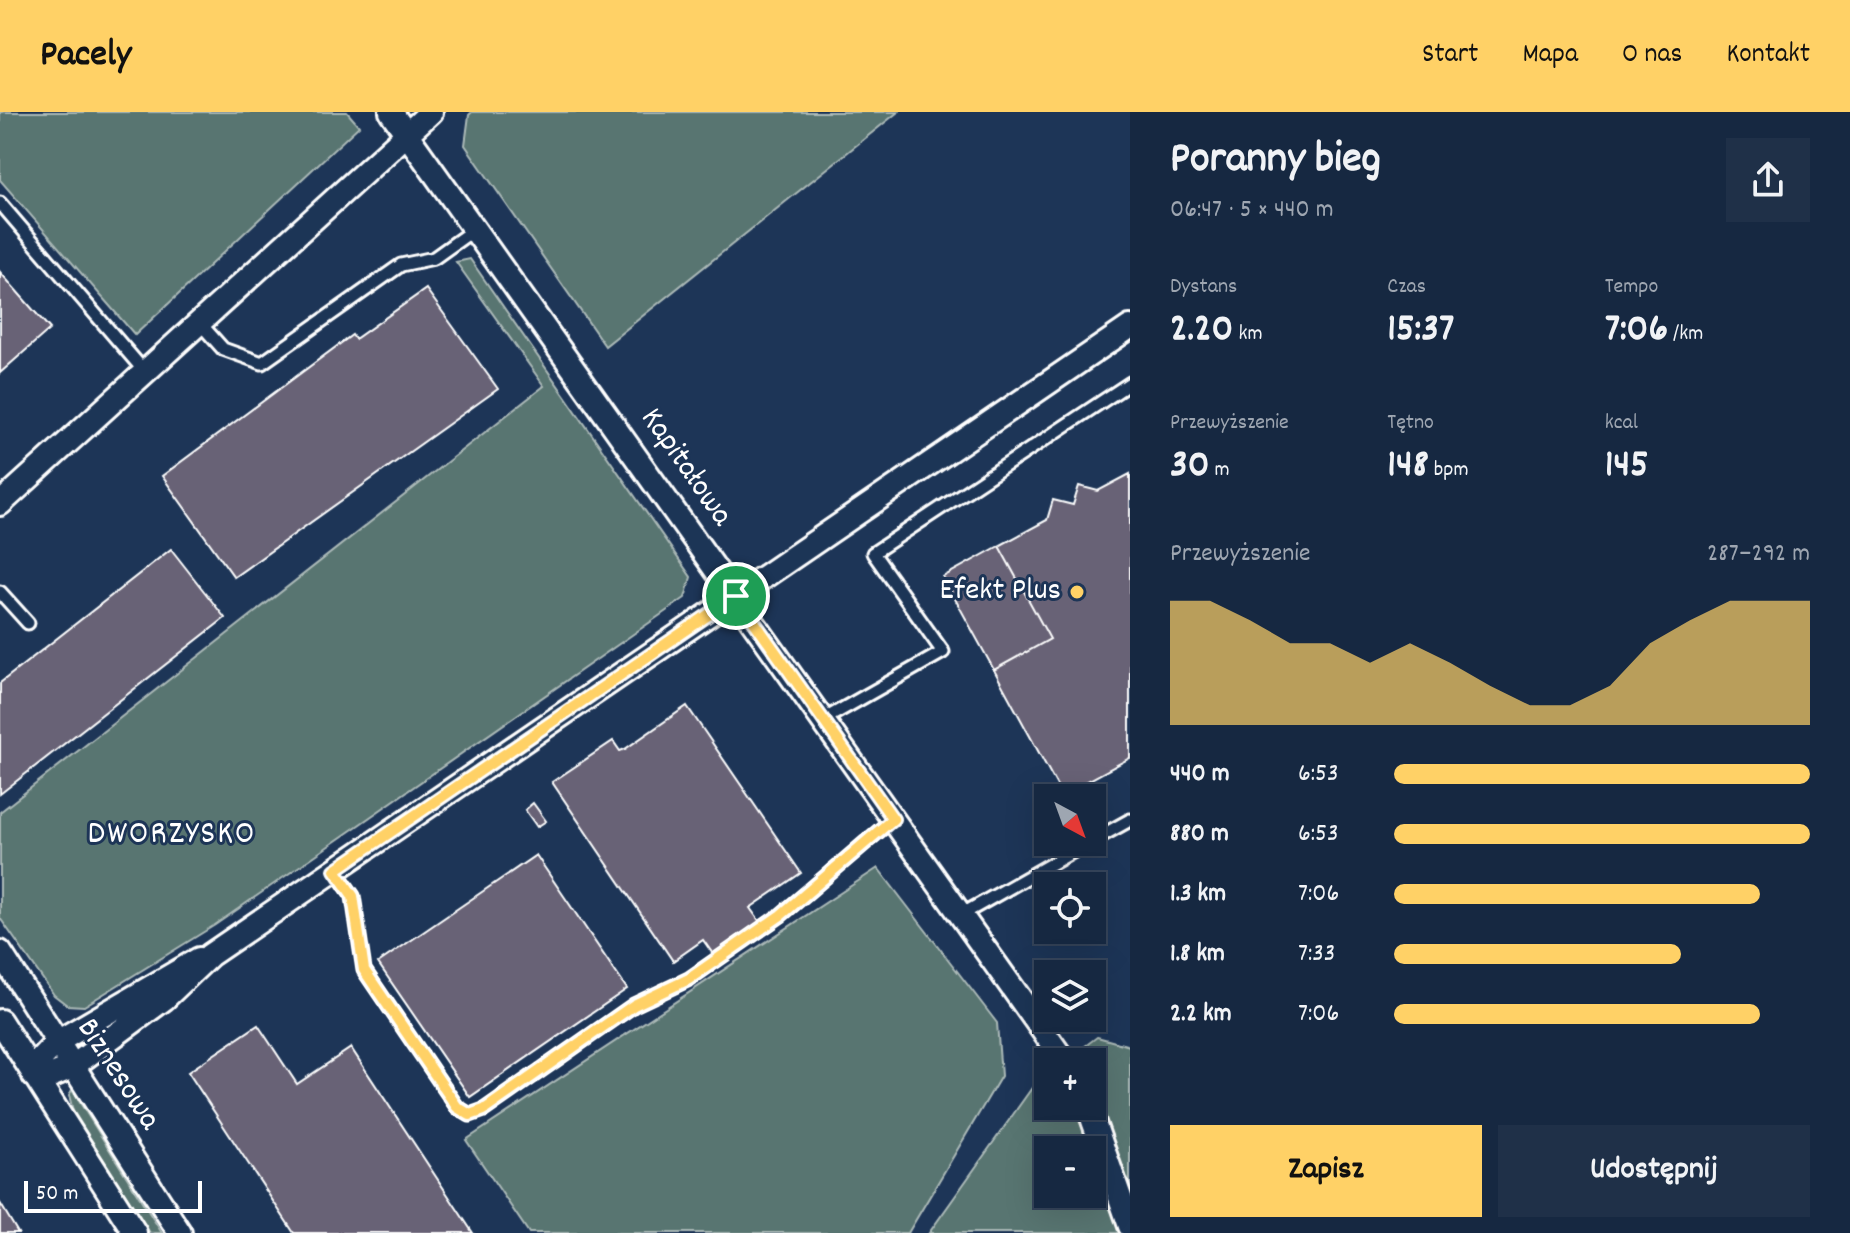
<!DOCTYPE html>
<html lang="pl">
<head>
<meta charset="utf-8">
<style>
	body { margin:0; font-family:Dekko,sans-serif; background:#1f3048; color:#f1f3f6; height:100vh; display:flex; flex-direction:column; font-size:30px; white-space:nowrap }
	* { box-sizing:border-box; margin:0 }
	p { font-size:26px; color:#9ea6b1 }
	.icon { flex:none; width:44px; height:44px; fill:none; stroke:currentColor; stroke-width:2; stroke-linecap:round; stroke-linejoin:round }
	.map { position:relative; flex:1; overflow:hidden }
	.drawer { display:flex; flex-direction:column; background:#162841; width:720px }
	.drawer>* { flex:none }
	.needle { width:52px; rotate:139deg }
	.tools { position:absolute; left:1034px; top:672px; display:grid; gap:16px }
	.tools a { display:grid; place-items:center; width:72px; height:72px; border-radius:0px; background:#162841; box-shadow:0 8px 32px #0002,0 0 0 2px #35445a; font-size:40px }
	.scale { position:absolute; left:24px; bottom:20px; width:178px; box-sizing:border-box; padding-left:8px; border:4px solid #fff; border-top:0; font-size:22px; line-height:28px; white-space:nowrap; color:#fff; -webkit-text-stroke:6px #1d3557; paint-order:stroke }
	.pin { position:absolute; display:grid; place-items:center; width:68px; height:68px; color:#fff; margin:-34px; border:4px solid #fff; border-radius:50%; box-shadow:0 2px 8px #0007 }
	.round { display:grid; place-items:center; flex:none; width:84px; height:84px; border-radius:0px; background:#1f3048 }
	.summary { display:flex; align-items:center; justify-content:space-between; height:136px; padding:0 40px }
	h1 { font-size:44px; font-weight:700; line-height:60px }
	.metrics { display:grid; grid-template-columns:repeat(3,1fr); gap:12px; height:136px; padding:8px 40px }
	.metrics div { display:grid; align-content:center }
	.metrics b { font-size:40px; font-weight:700 }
	.metrics small { font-size:22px; font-weight:400 }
	.metrics p { font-size:22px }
	.chart { height:224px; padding:16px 40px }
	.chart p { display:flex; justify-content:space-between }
	.chart svg { width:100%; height:144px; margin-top:8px; fill:#ffd166; opacity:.7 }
	.cta { display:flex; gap:16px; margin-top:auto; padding:16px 40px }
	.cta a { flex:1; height:92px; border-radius:0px; background:#ffd166; color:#111; font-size:32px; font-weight:700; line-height:92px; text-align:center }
	.cta a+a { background:#1f3048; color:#f1f3f6 }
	ul { padding:0 40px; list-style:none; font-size:26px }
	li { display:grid; grid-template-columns:128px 96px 1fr; align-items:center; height:60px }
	li i { height:20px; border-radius:10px; background:#ffd166 }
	header { display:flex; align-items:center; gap:48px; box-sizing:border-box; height:112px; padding:0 40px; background:#ffd166; color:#111 }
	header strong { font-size:38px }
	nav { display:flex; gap:44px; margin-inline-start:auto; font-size:28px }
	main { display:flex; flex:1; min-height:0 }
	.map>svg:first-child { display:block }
	.green { fill:#587471; stroke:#acbab8; stroke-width:2; fill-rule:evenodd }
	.building { fill:#686276; stroke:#fff; stroke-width:2 }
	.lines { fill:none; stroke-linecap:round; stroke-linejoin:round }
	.service-casing { stroke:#fff; stroke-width:17 }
	.minor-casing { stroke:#fff; stroke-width:28 }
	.service { stroke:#1d3557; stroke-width:11 }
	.minor { stroke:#1d3557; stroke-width:22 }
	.route-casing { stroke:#fff; stroke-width:16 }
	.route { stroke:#ffd166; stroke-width:10 }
	.poi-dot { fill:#ffd166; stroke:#1d3557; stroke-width:3 }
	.labels { text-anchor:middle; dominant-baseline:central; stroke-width:6; stroke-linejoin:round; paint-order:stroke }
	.street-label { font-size:32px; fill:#fff; stroke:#1d3557 }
	.poi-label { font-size:32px; fill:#fff; stroke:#1d3557; text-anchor:end }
	.neighbourhood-label { font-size:34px; letter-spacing:2px; fill:#fff; stroke:#1d3557 }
</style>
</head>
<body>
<header>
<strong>Pacely</strong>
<nav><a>Start</a><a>Mapa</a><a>O nas</a><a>Kontakt</a></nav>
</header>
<main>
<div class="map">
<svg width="1130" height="1121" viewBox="0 0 1130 1121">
	<rect width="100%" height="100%" fill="#1d3557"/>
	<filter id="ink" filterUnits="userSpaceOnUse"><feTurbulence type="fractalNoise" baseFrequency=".0125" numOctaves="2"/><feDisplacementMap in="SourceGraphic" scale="16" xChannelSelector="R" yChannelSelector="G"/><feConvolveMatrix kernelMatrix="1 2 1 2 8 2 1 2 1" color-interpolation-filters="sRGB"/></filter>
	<g filter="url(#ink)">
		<path class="green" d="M 0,0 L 347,0 L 359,14 L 135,223 L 0,68 Z
			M 472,0 L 898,0 L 605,234 L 465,33 L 469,3 Z
			M 470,147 L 691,465 L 685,486 L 215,813 L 84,894 L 67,893 L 54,883 L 0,806 L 0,700 L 544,274 L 456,150 Z
			M 878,756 L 997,911 L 1001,964 L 908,1121 L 529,1121 L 466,1028 Z
			M 1097,925 L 1130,934 L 1130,1121 L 929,1121 L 1034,973 L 1048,962 L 1048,994 L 1092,994 L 1092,950 L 1064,950 ZM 1048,1038 L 1092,1038 L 1092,1082 L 1048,1082 Z
			M 72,978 L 162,1121 L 150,1121 L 73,999 L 69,983 Z"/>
		<path class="building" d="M 0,160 L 50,217 L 0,261 Z
			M 426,177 L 498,277 L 234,465 L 162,364 L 352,223 L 355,227 Z
			M 1130,362 L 1130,646 L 1062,683 L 994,558 L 1050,527 L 999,434 L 1047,408 L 1053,388 L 1073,393 L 1079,374 L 1098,379 Z
			M 999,434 L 1050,527 L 994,558 L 943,465 Z
			M 171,437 L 225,506 L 0,682 L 0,571 Z
			M 687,594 L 801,761 L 750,796 L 760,810 L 713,842 L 703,828 L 673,849 L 552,670 L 613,629 L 620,639 L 625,637 Z
			M 533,691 L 546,709 L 537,715 L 525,698 Z
			M 536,743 L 627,877 L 470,985 L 378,851 Z
			M 258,913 L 297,972 L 351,936 L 473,1121 L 294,1121 L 188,960 Z
			M 0,1091 L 18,1121 L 0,1121 Z"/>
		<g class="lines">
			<defs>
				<path id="service" d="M 0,91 L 145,260
					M 199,210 L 223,237 L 262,251 L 401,153 L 434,146 L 476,116
					M 0,480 L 28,511
					M 823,608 L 943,540 L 873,441 L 1130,271
					M 1092,729 L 1130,708
					M 335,758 L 353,784 L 364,858 L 457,995 L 470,1003 L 484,998 L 634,893 L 689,867 L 781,803 L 893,707
					M 961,803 L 1090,730"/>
				<path id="minor" d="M 391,0 L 1065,950
					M 0,392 L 431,0
					M 0,840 L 180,1121
					M 0,909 L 135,1121
					M 34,964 L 48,965 L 72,955 L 164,887 L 210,843 L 1130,215
					M 34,964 L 38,950 L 57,930 L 199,847
					M 1088,994 L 1130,1114"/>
			</defs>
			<use href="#service" class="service-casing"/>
			<use href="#minor" class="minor-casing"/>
			<use href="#service" class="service"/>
			<use href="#minor" class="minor"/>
		</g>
	</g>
	<g class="lines" filter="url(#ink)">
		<defs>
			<path id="route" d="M 736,484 L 893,707 L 781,803 L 689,867 L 634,893 L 484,998 L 470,1003 L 457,995 L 364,858 L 353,784 L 335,758 Z"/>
		</defs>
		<use href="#route" class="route-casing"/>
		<use href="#route" class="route"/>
	</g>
	<circle class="poi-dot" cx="1077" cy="480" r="8"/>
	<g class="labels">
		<g class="street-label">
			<text transform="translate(685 356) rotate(55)">Kapitałowa</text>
			<text transform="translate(117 963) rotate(57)">Biznesowa</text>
		</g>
		<g class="poi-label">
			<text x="1061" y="480">Efekt Plus</text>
		</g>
		<g class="neighbourhood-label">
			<text x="172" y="723">DWORZYSKO</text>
		</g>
	</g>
</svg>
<div class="tools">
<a><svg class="needle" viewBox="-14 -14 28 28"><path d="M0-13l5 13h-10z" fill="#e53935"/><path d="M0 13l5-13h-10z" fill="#9ea6b1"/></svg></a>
<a><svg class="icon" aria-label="locate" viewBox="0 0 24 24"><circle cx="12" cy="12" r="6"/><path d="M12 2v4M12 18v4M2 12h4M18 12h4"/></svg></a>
<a><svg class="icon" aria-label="layers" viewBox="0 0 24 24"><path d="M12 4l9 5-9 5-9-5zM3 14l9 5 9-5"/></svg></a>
<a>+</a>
<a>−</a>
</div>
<div class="scale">50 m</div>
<div class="pin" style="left:736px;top:484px;background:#1e9e55"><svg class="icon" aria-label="arrive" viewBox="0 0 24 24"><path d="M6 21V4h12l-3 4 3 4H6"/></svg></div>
</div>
<section class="drawer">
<div class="summary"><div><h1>Poranny bieg</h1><p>06:47 · 5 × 440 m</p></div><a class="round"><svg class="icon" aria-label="share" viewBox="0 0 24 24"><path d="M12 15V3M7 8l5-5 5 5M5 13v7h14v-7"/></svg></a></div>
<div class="metrics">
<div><p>Dystans</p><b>2.20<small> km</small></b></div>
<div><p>Czas</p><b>15:37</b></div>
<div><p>Tempo</p><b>7:06<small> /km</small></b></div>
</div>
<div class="metrics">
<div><p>Przewyższenie</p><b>30<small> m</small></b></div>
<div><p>Tętno</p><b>148<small> bpm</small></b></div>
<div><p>kcal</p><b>145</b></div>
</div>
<div class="chart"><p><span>Przewyższenie</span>287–292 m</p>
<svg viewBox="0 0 160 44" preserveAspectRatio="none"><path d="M0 44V6L10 6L20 12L30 19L40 19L50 25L60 19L70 25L80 32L90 38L100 38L110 32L120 19L130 12L140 6L150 6L160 6V44z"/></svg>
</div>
<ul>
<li><b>440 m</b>6:53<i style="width:100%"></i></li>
<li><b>880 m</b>6:53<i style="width:100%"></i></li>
<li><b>1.3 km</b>7:06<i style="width:88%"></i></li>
<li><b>1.8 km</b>7:33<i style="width:69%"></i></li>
<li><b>2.2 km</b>7:06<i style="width:88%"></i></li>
</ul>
<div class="cta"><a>Zapisz</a><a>Udostępnij</a></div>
</section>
</main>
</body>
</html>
